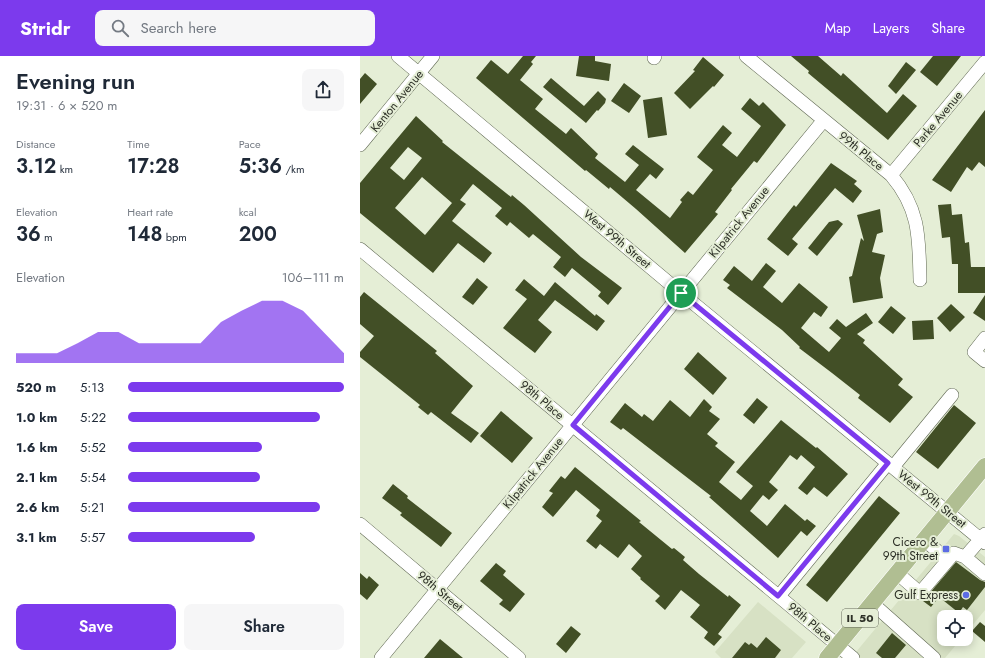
<!DOCTYPE html>
<html lang="en">
<head>
<meta charset="utf-8">
<style>
	body { margin:0; font-family:Jost,sans-serif; background:#f6f6f7; color:#1f2937; height:100vh; display:flex; flex-direction:column; font-size:15px; white-space:nowrap }
	* { box-sizing:border-box; margin:0 }
	p { font-size:13px; color:#747a83 }
	.icon { flex:none; width:22px; height:22px; fill:none; stroke:currentColor; stroke-width:2; stroke-linecap:round; stroke-linejoin:round }
	.map { position:relative; flex:1; overflow:hidden }
	.sheet { display:flex; flex-direction:column; background:#fff; width:360px }
	.sheet>* { flex:none }
	.buttons { position:absolute; left:577px; top:554px; display:grid; gap:8px }
	.buttons a { display:grid; place-items:center; width:36px; height:36px; border-radius:8px; background:#fff; box-shadow:0 2px 10px #0003; font-size:20px }
	.pin { position:absolute; display:grid; place-items:center; width:34px; height:34px; color:#fff; margin:-17px; border:2px solid #fff; border-radius:50%; box-shadow:0 1px 4px #0007 }
	.round { display:grid; place-items:center; flex:none; width:42px; height:42px; border-radius:8px; background:#f6f6f7 }
	.headline { display:flex; align-items:center; justify-content:space-between; height:68px; padding:0 16px }
	h1 { font-size:22px; font-weight:600; line-height:30px }
	.metrics { display:grid; grid-template-columns:repeat(3,1fr); gap:6px; height:68px; padding:4px 16px }
	.metrics div { display:grid; align-content:center }
	.metrics b { font-size:20px; font-weight:600 }
	.metrics small { font-size:11px; font-weight:400 }
	.metrics p { font-size:11px }
	.chart { height:112px; padding:8px 16px }
	.chart p { display:flex; justify-content:space-between }
	.chart svg { width:100%; height:72px; margin-top:4px; fill:#7c3aed; opacity:.7 }
	.cta { display:flex; gap:8px; margin-top:auto; padding:8px 16px }
	.cta a { flex:1; height:46px; border-radius:8px; background:#7c3aed; color:#fff; font-size:16px; font-weight:600; line-height:46px; text-align:center }
	.cta a+a { background:#f6f6f7; color:#1f2937 }
	ul { padding:0 16px; list-style:none; font-size:13px }
	li { display:grid; grid-template-columns:64px 48px 1fr; align-items:center; height:30px }
	li i { height:10px; border-radius:5px; background:#7c3aed }
	header { display:flex; align-items:center; gap:24px; box-sizing:border-box; height:56px; padding:0 20px; background:#7c3aed; color:#fff }
	header strong { font-size:19px }
	nav { display:flex; gap:22px; margin-inline-start:auto; font-size:14px }
	.search { width:280px; height:36px; background:#f6f6f7; display:flex; align-items:center; gap:10px; box-sizing:border-box; padding:0 14px; border-radius:8px; color:#747a83; font-size:15px }
	main { display:flex; flex:1; min-height:0 }
	.map>svg:first-child { display:block }
	.built { fill:#d7e1c4 }
	.building { fill:#424f26; fill-rule:evenodd }
	.lines { fill:none; stroke-linecap:round; stroke-linejoin:round }
	.minor-casing { stroke:#5e6651; stroke-width:14 }
	.major-casing { stroke:#fff; stroke-width:17 }
	.minor { stroke:#fff; stroke-width:13 }
	.major { stroke:#b0be92; stroke-width:16 }
	.route-casing { stroke:#fff; stroke-width:8 }
	.route { stroke:#7c3aed; stroke-width:5 }
	.poi-dot { fill:#5c6ce4; stroke:#e5eed6; stroke-width:1.5 }
	.labels { text-anchor:middle; dominant-baseline:central; stroke-width:4; stroke-linejoin:round; paint-order:stroke }
	.shield { fill:#e5eed6; stroke:#64685b; stroke-width:1 }
	.shield-label { font-size:11px; font-weight:bold; fill:#2c2f26 }
	.street-label { font-size:12px; fill:#2c2f26; stroke:#e5eed6 }
	.poi-label { font-size:12px; fill:#2c2f26; stroke:#e5eed6; text-anchor:end }
</style>
</head>
<body>
<header>
<strong>Stridr</strong>
<div class="search"><svg class="icon" aria-label="search" viewBox="0 0 24 24"><circle cx="10" cy="10" r="6"/><path d="M15 15l6 6"/></svg>Search here</div>
<nav><a>Map</a><a>Layers</a><a>Share</a></nav>
</header>
<main>
<section class="sheet">
<div class="headline"><div><h1>Evening run</h1><p>19:31 · 6 × 520 m</p></div><a class="round"><svg class="icon" aria-label="share" viewBox="0 0 24 24"><path d="M12 15V3M7 8l5-5 5 5M5 13v7h14v-7"/></svg></a></div>
<div class="metrics">
<div><p>Distance</p><b>3.12<small> km</small></b></div>
<div><p>Time</p><b>17:28</b></div>
<div><p>Pace</p><b>5:36<small> /km</small></b></div>
</div>
<div class="metrics">
<div><p>Elevation</p><b>36<small> m</small></b></div>
<div><p>Heart rate</p><b>148<small> bpm</small></b></div>
<div><p>kcal</p><b>200</b></div>
</div>
<div class="chart"><p><span>Elevation</span>106–111 m</p>
<svg viewBox="0 0 160 44" preserveAspectRatio="none"><path d="M0 44V38L10 38L20 38L30 32L40 25L50 25L60 32L70 32L80 32L90 32L100 19L110 12L120 6L130 6L140 12L150 25L160 38V44z"/></svg>
</div>
<ul>
<li><b>520 m</b>5:13<i style="width:100%"></i></li>
<li><b>1.0 km</b>5:22<i style="width:89%"></i></li>
<li><b>1.6 km</b>5:52<i style="width:62%"></i></li>
<li><b>2.1 km</b>5:54<i style="width:61%"></i></li>
<li><b>2.6 km</b>5:21<i style="width:89%"></i></li>
<li><b>3.1 km</b>5:57<i style="width:59%"></i></li>
</ul>
<div class="cta"><a>Save</a><a>Share</a></div>
</section>
<div class="map">
<svg width="625" height="602" viewBox="0 0 625 602">
	<rect width="100%" height="100%" fill="#e5eed6"/>
	<path class="built" d="M 594,478 L 599,480 L 625,501 L 625,554 L 606,577 L 606,561 L 584,561 L 584,583 L 601,583 L 585,602 L 491,602 Z
		M 398,546 L 446,586 L 432,602 L 361,602 L 355,596 Z"/>
	<path class="building" d="M 163,0 L 176,0 L 171,6 L 173,8 L 160,24 L 183,43 L 175,53 L 206,78 L 211,72 L 238,98 L 235,102 L 265,126 L 279,109 L 265,98 L 273,89 L 304,113 L 296,123 L 290,118 L 276,134 L 310,162 L 322,146 L 320,144 L 328,135 L 333,139 L 353,114 L 337,101 L 363,69 L 372,77 L 362,89 L 377,101 L 401,70 L 381,53 L 390,42 L 399,50 L 403,46 L 426,69 L 397,107 L 394,105 L 371,133 L 372,134 L 355,156 L 358,158 L 325,197 L 276,153 L 250,131 L 249,133 L 226,114 L 225,115 L 116,22 L 131,4 L 148,18 Z
		M 219,0 L 235,0 L 235,5 L 251,8 L 249,25 L 216,20 Z
		M 431,0 L 458,0 L 481,20 L 483,17 L 527,57 L 543,38 L 557,50 L 528,84 L 448,17 L 449,15 Z
		M 573,0 L 601,0 L 577,30 L 560,16 Z
		M 343,1 L 364,19 L 354,31 L 353,30 L 330,53 L 314,37 L 335,15 L 333,14 Z
		M 546,6 L 556,14 L 536,38 L 528,30 Z
		M 5,17 L 17,28 L 0,48 L 0,23 Z
		M 191,22 L 224,50 L 238,35 L 246,43 L 245,47 L 238,55 L 237,54 L 226,67 L 183,31 Z
		M 264,27 L 281,40 L 269,57 L 251,45 Z
		M 302,41 L 307,79 L 288,82 L 283,44 Z
		M 625,54 L 625,111 L 619,106 L 612,115 L 607,111 L 591,136 L 572,124 Z
		M 56,60 L 83,85 L 82,86 L 151,141 L 152,139 L 164,149 L 221,201 L 262,232 L 248,249 L 238,240 L 241,236 L 212,212 L 205,221 L 193,211 L 201,201 L 173,178 L 169,182 L 150,166 L 147,170 L 135,160 L 142,152 L 113,128 L 100,144 L 106,148 L 92,165 L 132,197 L 124,207 L 98,187 L 73,217 L 0,157 L 0,127 ZM 48,91 L 62,102 L 44,124 L 30,112 ZM 62,121 L 92,147 L 65,179 L 35,152 Z
		M 471,107 L 497,125 L 494,128 L 502,135 L 493,147 L 475,132 L 432,183 L 438,188 L 428,200 L 407,183 L 434,149 L 436,151 Z
		M 591,148 L 592,159 L 602,158 L 605,187 L 609,186 L 611,211 L 625,211 L 625,237 L 598,237 L 598,208 L 592,208 L 590,181 L 582,182 L 578,149 Z
		M 520,153 L 523,176 L 517,178 L 512,196 L 525,199 L 520,222 L 523,242 L 493,247 L 489,221 L 492,220 L 501,182 L 504,185 L 497,159 Z
		M 478,164 L 483,168 L 457,200 L 448,192 L 469,166 Z
		M 406,207 L 416,215 L 403,231 L 422,247 L 439,227 L 468,251 L 461,261 L 454,256 L 441,272 L 469,296 L 481,282 L 469,272 L 477,263 L 486,271 L 506,257 L 513,267 L 497,278 L 505,284 L 503,287 L 543,323 L 538,329 L 553,341 L 530,367 L 498,342 L 500,339 L 472,317 L 439,292 L 440,291 L 422,274 L 367,232 L 370,229 L 363,224 L 374,210 L 392,225 Z
		M 117,222 L 128,231 L 113,249 L 102,241 Z
		M 164,223 L 184,240 L 195,226 L 235,260 L 236,258 L 245,265 L 237,275 L 195,244 L 178,264 L 192,276 L 175,297 L 143,272 L 167,243 L 155,234 Z
		M 4,236 L 77,295 L 75,297 L 113,330 L 91,357 L 119,377 L 111,387 L 71,356 L 68,359 L 58,351 L 60,349 L 0,301 L 0,296 L 14,280 L 0,268 L 0,241 Z
		M 625,239 L 625,265 L 613,257 Z
		M 591,248 L 605,261 L 590,276 L 577,262 Z
		M 531,250 L 546,262 L 533,278 L 518,266 Z
		M 573,264 L 574,283 L 553,284 L 552,265 Z
		M 338,296 L 367,322 L 353,339 L 324,313 Z
		M 397,342 L 408,351 L 394,368 L 383,359 Z
		M 344,343 L 352,351 L 349,355 L 360,363 L 347,378 L 358,387 L 355,390 L 375,406 L 359,426 L 381,444 L 393,430 L 376,416 L 421,364 L 456,392 L 457,391 L 488,418 L 467,441 L 454,431 L 447,439 L 438,432 L 455,411 L 441,399 L 437,404 L 430,399 L 409,426 L 418,434 L 409,444 L 403,439 L 390,455 L 407,470 L 425,448 L 445,465 L 447,463 L 456,470 L 447,480 L 441,475 L 418,502 L 349,441 L 351,440 L 263,372 L 261,374 L 250,366 L 265,347 L 282,361 L 284,358 L 293,365 L 310,344 L 330,361 Z
		M 594,349 L 616,367 L 578,413 L 556,396 Z
		M 141,355 L 173,382 L 152,407 L 120,380 Z
		M 215,411 L 281,465 L 279,466 L 312,493 L 314,492 L 325,501 L 323,504 L 339,518 L 368,541 L 369,539 L 381,549 L 358,578 L 362,581 L 354,590 L 344,582 L 348,576 L 330,561 L 340,549 L 321,534 L 305,554 L 295,545 L 300,540 L 280,523 L 281,522 L 271,513 L 282,500 L 269,488 L 258,502 L 240,488 L 236,493 L 226,485 L 242,465 L 236,460 L 240,454 L 216,434 L 193,461 L 182,451 L 193,437 L 189,435 L 201,420 L 205,423 Z
		M 33,428 L 48,440 L 47,442 L 92,477 L 81,491 L 40,459 L 42,457 L 22,442 Z
		M 519,440 L 540,457 L 467,546 L 446,529 Z
		M 596,506 L 620,524 L 625,526 L 625,531 L 607,554 L 603,551 L 599,557 L 579,541 L 571,551 L 563,545 Z
		M 136,507 L 146,515 L 143,519 L 165,538 L 150,556 L 139,548 L 143,544 L 120,525 Z
		M 0,517 L 7,523 L 9,520 L 19,529 L 7,544 L 0,538 Z
		M 620,566 L 625,570 L 625,586 L 612,575 Z
		M 211,570 L 221,578 L 206,597 L 196,588 Z
		M 532,577 L 546,589 L 535,602 L 522,602 L 516,597 Z
		M 406,581 L 421,594 L 415,602 L 372,602 L 385,586 L 389,589 L 391,587 L 397,592 Z
		M 80,583 L 103,602 L 64,602 Z"/>
	<g class="lines">
		<defs>
			<path id="minor" d="M 38,0 L 321,237 L 625,487
				M 386,0 L 531,119 C 560,153 559,182 560,224
				M 294,2 L 295,0
				M 0,89 L 73,0
				M 531,119 L 625,6
				M 0,193 L 493,602
				M 625,282 L 614,296 L 625,305
				M 533,411 L 592,339
				M 0,468 L 159,602
				M 625,478 L 605,501 L 625,518
				M 565,484 L 587,504
				M 537,517 L 560,537 L 594,497 L 605,501
				M 419,540 L 528,407
				M 512,547 L 574,602
				M 21,602 L 463,65"/>
			<path id="major" d="M 467,602 L 625,410"/>
		</defs>
		<use href="#minor" class="minor-casing"/>
		<use href="#major" class="major-casing"/>
		<use href="#minor" class="minor"/>
		<use href="#major" class="major"/>
	</g>
	<g class="lines">
		<defs>
			<path id="route" d="M 321,237 L 528,407 L 418,540 L 213,369 Z"/>
		</defs>
		<use href="#route" class="route-casing"/>
		<use href="#route" class="route"/>
	</g>
	<g class="poi-dot">
		<rect x="582" y="489" width="8" height="8" rx="2"/>
		<circle cx="606" cy="539" r="4"/>
	</g>
	<g class="labels">
		<rect class="shield" x="482" y="553" width="36" height="18" rx="3"/>
		<g class="shield-label">
			<text x="500" y="562">IL 50</text>
		</g>
		<g class="street-label">
			<text transform="translate(37 45) rotate(-51)">Kenton Avenue</text>
			<text transform="translate(578 63) rotate(-50)">Parke Avenue</text>
			<text transform="translate(501 95) rotate(39)">99th Place</text>
			<text transform="translate(379 166) rotate(-51)">Kilpatrick Avenue</text>
			<text transform="translate(257 183) rotate(40)">West 99th Street</text>
			<text transform="translate(182 344) rotate(40)">98th Place</text>
			<text transform="translate(173 417) rotate(-51)">Kilpatrick Avenue</text>
			<text transform="translate(572 443) rotate(39)">West 99th Street</text>
			<text transform="translate(80 535) rotate(40)">98th Street</text>
			<text transform="translate(450 566) rotate(40)">98th Place</text>
		</g>
		<g class="poi-label">
			<text x="578" y="486">Cicero &amp;<tspan x="578" dy="14">99th Street</tspan></text>
			<text x="598" y="539">Gulf Express</text>
		</g>
	</g>
</svg>
<div class="buttons">
<a><svg class="icon" aria-label="locate" viewBox="0 0 24 24"><circle cx="12" cy="12" r="6"/><path d="M12 2v4M12 18v4M2 12h4M18 12h4"/></svg></a>
</div>
<div class="pin" style="left:321px;top:237px;background:#1e9e55"><svg class="icon" aria-label="arrive" viewBox="0 0 24 24"><path d="M6 21V4h12l-3 4 3 4H6"/></svg></div>
</div>
</main>
</body>
</html>
